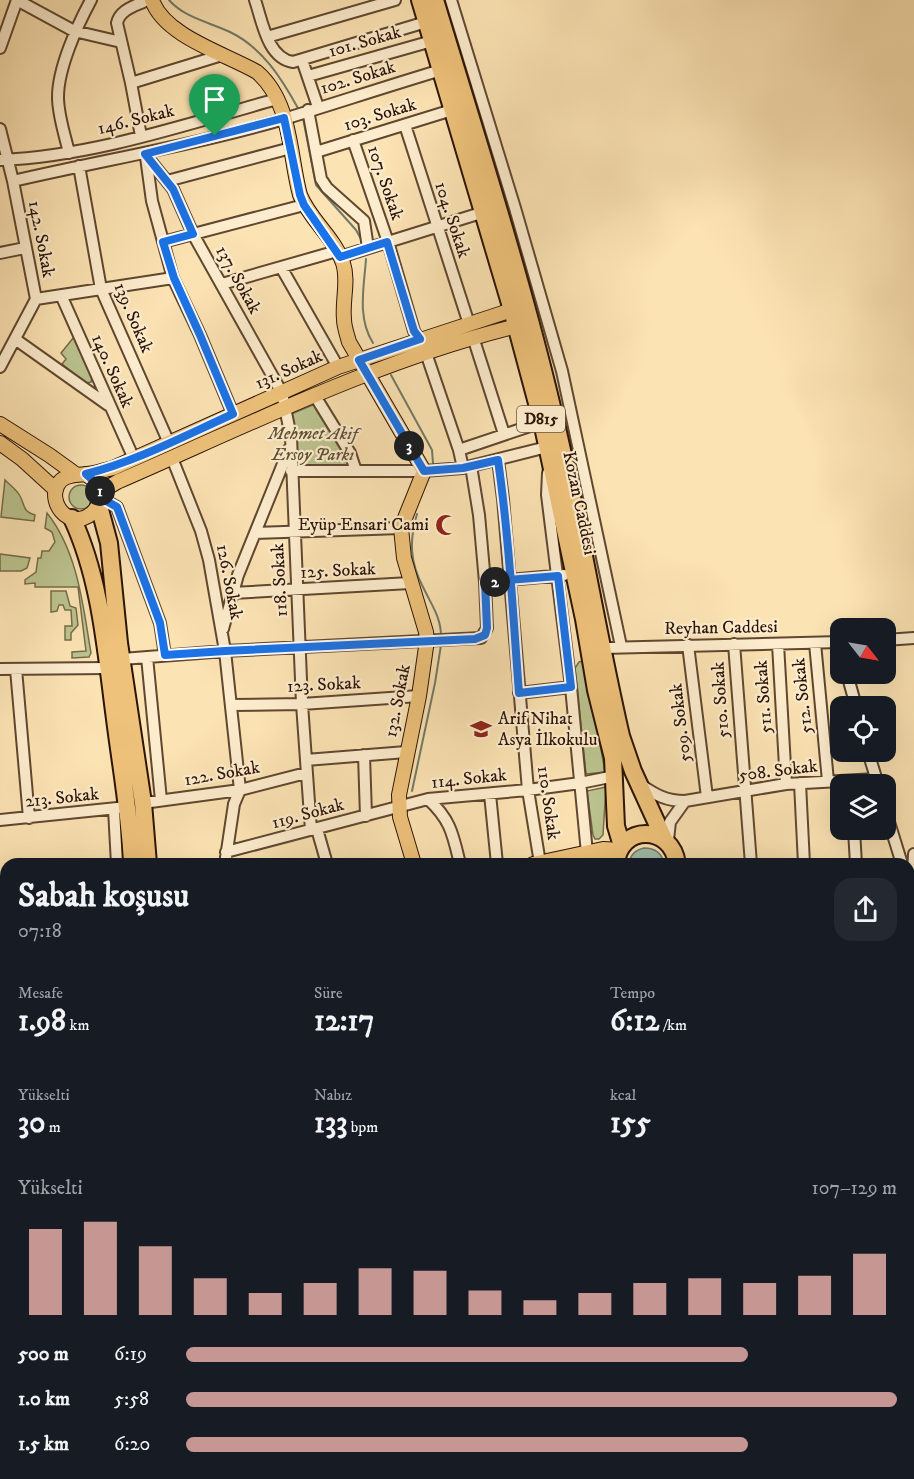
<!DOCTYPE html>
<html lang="tr">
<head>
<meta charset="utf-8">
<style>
	body { margin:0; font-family:"IM FELL DW Pica",serif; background:#242831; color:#f1f3f6; height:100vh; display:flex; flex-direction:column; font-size:22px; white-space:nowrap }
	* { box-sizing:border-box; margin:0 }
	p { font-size:20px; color:#9ea1a6 }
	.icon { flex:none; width:33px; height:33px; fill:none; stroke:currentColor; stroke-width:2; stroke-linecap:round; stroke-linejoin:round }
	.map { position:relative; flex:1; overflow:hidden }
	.panel { position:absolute; left:0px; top:858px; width:915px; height:621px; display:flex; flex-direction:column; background:#171b24; border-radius:18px 18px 0 0; box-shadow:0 6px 24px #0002 }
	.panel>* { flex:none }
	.needle { width:39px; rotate:121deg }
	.buttons { position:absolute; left:830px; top:618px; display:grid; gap:12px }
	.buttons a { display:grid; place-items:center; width:66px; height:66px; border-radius:12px; background:#171b24; box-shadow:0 6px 24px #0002; font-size:30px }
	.pin { position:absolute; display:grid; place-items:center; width:51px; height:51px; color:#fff; margin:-62px -26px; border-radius:50% 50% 50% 0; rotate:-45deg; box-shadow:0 0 6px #0007 }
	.pin .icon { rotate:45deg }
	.km { position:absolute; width:30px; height:30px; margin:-15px; border-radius:50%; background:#222; color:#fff; font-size:16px; line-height:30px; text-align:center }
	.round { display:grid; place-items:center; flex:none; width:63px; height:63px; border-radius:18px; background:#242831 }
	.head { display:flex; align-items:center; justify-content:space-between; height:102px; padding:0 18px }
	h1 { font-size:33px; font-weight:700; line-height:45px }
	.stats { display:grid; grid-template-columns:repeat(3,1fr); gap:9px; height:102px; padding:6px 18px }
	.stats div { display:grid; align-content:center }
	.stats b { font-size:30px; font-weight:700 }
	.stats small { font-size:16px; font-weight:400 }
	.stats p { font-size:16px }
	.chart { height:168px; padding:12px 18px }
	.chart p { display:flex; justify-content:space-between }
	.chart svg { width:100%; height:108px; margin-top:6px; stroke:#c59692; stroke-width:6 }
	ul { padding:0 18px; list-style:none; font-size:20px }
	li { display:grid; grid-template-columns:96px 72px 1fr; align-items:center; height:45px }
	li i { height:15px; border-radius:8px; background:#c59692 }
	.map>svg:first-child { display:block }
	.green { fill:#bcc48f; stroke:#746c4a; stroke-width:1.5 }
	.water { fill:#9fbeab; stroke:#717a69; stroke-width:1.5 }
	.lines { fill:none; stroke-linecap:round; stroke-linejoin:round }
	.stream { stroke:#717a69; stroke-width:2 }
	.minor-casing { stroke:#5f4730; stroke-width:14 }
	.major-casing { stroke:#2b1305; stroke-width:16 }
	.highway-casing { stroke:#2b1305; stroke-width:20 }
	.minor { stroke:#fdedce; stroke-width:10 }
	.major { stroke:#eec27a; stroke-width:14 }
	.highway { stroke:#eec27a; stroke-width:16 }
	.route-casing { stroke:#fff; stroke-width:12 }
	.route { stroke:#1a73e8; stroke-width:8 }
	.labels { text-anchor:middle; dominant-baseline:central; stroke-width:4.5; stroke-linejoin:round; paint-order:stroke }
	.shield { fill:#fdedce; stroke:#6a5441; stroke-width:1.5 }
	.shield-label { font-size:16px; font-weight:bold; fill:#2b1305 }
	.street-label { font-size:18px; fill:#2b1305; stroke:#fdedce }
	.park-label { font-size:18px; font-style:italic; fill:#5e5135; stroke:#fdedce }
	.poi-label { font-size:18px; fill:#2b1305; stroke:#fdedce; text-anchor:end }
</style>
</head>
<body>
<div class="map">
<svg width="914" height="1479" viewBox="0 0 914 1479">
	<rect width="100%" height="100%" fill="#fce3b3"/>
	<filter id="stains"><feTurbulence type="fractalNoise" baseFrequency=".00333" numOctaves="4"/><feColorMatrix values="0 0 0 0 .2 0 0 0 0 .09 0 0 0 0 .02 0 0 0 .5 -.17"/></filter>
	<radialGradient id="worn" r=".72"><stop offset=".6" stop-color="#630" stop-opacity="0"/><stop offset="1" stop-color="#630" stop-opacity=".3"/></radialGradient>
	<path class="green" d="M 74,337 L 92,378 L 91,382 L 86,383 L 62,364 L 66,359 L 61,353 Z
		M 315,404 L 351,467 L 294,467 L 289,415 Z
		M 5,480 C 10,485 17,490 20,496 C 25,505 22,511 35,515 L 34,521 L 1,517 Z
		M69 497a12 12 0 1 1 24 0a12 12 0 1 1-24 0Z
		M 47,513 C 78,552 83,606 91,653 L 89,657 L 72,658 L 72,652 L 86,651 L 78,587 L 35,587 L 35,583 L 25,584 L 25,580 L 36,572 L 38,558 L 41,558 L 42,551 L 49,551 L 55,542 L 52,532 L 45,528 Z
		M 0,554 L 30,558 L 27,568 L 21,571 L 0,571 Z
		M 51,591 L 66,591 L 70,606 L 76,608 L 78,625 L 71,633 L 71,640 L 65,640 L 65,626 L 72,626 L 71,610 L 65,610 L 63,605 L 59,605 L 57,611 L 51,612 Z
		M 583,661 L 586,665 L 605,772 L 586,774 L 575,668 L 579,662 Z
		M 606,787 L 603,835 L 599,839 L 595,839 L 593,835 L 587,791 Z"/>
	<path class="water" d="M 644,848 C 655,848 662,853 664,864 L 629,864 C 630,855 635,850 644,848 Z"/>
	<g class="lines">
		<path class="stream" d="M 169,0 C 185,18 209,22 230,32 C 263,48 282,79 299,110
			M 303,118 L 316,185 L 356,230 L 362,241
			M 366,259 C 364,287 357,318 373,343
			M 391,375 L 432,450 L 433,463
			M 417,514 C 409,541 410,562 423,587 C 431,604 441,617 441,636
			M 412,791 L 435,683 L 441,645
			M 691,1473 L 693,1479"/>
		<defs>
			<path id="minor" d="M 17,0 L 74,31 L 121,42
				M 255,0 C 262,20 267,58 293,62 L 426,22
				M 451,0 L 515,208 L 562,371 L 621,646
				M 267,37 L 395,0
				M 0,48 L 17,0
				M 302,60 L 318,107
				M 308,76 L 432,41
				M 131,83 L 222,55
				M 308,110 L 321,179 L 327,188 L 364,221 L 368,248
				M 405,125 L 469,324
				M 0,129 L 13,181 L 36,299 L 0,367
				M 141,136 L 131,83 L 117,23 C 120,9 136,6 147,0
				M 353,140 L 388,242 L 414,331 L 419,339
				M 316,152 L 452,110
				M 69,153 C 65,135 58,116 58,97 C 58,68 77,26 91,0
				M 145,154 L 173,189 L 193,234 L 282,393 L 291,437 L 302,704 L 311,830 L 317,829 L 327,864
				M 146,157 L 152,201 L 173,278 L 200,335 L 233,414
				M 0,160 C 94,156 187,124 277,99
				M 79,166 L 101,289 L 169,443
				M 13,181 C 103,160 195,145 284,119 C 336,103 388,86 441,70
				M 167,181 L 291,148
				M 163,242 L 304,205
				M 0,253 L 25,248
				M 340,257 L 484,212
				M 281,267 L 338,367
				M 222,284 L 337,251
				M 61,295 L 134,459
				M 36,299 L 173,278
				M 473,337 L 504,434
				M 15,339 L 108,405
				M 426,353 L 459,450 L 463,468
				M 315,396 L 350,453 L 356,471
				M 459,450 L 542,422
				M 172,458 L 201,531 L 209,560 L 225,651 L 240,790 L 234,804 L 225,864
				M 498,460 L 503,499 L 528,790 L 540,863
				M 291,471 L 424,471 L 463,468 L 547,447
				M 548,473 L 547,495 L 571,687 L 587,853
				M 101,498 L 117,507 L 160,623 L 165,655
				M 255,533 L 401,528
				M 485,582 L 564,575
				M 232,593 L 410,583
				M 223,629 L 238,575 L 289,449
				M 885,640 L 914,638
				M 815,643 L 828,781
				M 734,644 L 751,864
				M 778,644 L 786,784
				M 688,645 L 707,797
				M 603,648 L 840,642
				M 147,657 L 161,800
				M 122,659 L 225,651 L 481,638 L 487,628 L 485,582 L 479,515 L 471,466
				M 0,669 L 108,668
				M 16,669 L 29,818
				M 847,674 L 856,706
				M 519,693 L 571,687
				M 231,705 L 302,704 L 419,696
				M 868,752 L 878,784
				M 364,755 L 366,816
				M 306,760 L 406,752
				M 800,783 L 804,864
				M 641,785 C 656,795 666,801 685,801 L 670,822 L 668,840
				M 490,794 L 497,864
				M 428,799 C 451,820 453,835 460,864
				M 685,801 L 786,784 L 876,779
				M 143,803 L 240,790 L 306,773
				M 114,809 L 117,864
				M 885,809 L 902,864
				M 0,820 L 127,807
				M 854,830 L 856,864
				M 226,852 L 428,799 L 528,790 L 580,783 L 615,776
				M 914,854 L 912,898 L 914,947
				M 909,1012 L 914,1011
				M 909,1107 L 914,1106
				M 909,1176 L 914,1175
				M 909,1260 L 911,1276
				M 0,1268 L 6,1268
				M 909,1328 L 914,1320
				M 0,1344 L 6,1316
				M 330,1473 L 378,1476 L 447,1477
				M 470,1473 L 471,1479
				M 526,1473 L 528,1479
				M 647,1473 L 650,1479
				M 764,1473 L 769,1479
				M 45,1479 L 46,1473
				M 216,1479 L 217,1473
				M 276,1479 L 277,1473"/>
			<path id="major" d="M 152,0 C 164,36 226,54 257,72 C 292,102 289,155 300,195 C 310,220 334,237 343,263 C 349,281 342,300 344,319 C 344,327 347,334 349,342 L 424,471 L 401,528 L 404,558 L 426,632 L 427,640 L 419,696 L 399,795 L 400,817 L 414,864
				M 0,424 L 49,455 L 74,473
				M 0,443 L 22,459 L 56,490
				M 85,474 C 122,494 83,537 61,511 C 57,506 55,500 55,494 C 57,475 72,475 86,474 C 94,474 104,470 113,468 L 338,367 L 512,310
				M 100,492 L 117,482 C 248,425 378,360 517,326
				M 533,864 L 603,849 L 620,850"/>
			<path id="highway" d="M 420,0 L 512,310 L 542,422 L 584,619 L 596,690 L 613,758 L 616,826 L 622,846
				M 435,0 C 476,136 520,272 553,411 C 579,518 596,628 621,736 L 633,771 L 664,839
				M 99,506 L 109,543 L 119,643 L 143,803 L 148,864
				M 72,518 C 101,580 106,652 115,719 C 121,767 130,815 132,864
				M 596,864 L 617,855
				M 616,864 C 619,824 672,824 677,864
				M 909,1437 L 914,1430
				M 776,1473 L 777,1479
				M 791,1473 L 793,1479
				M 1,1479 L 6,1454
				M 17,1479 L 18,1473
				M 881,1479 L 885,1473
				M 911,1479 L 914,1475"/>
		</defs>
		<use href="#minor" class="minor-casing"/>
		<use href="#major" class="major-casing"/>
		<use href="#highway" class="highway-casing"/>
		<use href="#minor" class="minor"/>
		<use href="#major" class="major"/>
		<use href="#highway" class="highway"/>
	</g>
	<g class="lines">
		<defs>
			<path id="route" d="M 215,136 L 145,154 L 173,189 L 193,234 L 163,242 L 174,278 L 200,335 L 233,414 C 184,436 137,461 86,474 L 97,484 L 101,498 L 117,507 L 160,623 L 165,655 L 225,651 L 475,639 L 485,635 L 487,628 L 485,582 L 558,576 L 571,687 L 519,693 C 513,615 509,537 498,460 L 463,468 L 424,471 L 359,360 L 420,339 L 414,331 L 387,242 L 340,257 L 304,205 L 300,195 L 284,118 L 215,136"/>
		</defs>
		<use href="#route" class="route-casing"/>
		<use href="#route" class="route"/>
	</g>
	<defs>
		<symbol id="mosque-bare" viewBox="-9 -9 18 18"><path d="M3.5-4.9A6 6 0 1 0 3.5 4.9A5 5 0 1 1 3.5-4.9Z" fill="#8f2418" stroke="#fdedce" stroke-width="2.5" paint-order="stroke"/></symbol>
		<symbol id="school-bare" viewBox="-9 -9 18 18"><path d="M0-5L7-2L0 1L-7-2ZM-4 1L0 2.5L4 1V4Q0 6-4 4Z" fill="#8f2418" stroke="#fdedce" stroke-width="2.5" paint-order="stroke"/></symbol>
	</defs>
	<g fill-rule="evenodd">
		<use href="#mosque-bare" x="431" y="510" width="30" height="30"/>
		<use href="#school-bare" x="466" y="714" width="30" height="30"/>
	</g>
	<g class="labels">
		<rect class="shield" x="517" y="406" width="48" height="26" rx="4.5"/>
		<g class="shield-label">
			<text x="541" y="419">D815</text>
		</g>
		<g class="street-label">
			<text transform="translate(365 42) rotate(-16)">101. Sokak</text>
			<text transform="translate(358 78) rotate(-17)">102. Sokak</text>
			<text transform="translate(380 115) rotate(-17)">103. Sokak</text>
			<text transform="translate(136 120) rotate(-14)">146. Sokak</text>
			<text transform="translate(385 183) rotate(71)">107. Sokak</text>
			<text transform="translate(452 220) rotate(72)">104. Sokak</text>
			<text transform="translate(41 239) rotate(79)">142. Sokak</text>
			<text transform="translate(238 280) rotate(61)">137. Sokak</text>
			<text transform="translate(133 318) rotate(67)">139. Sokak</text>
			<text transform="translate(289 370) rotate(-24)">131. Sokak</text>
			<text transform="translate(112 371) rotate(66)">140. Sokak</text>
			<text transform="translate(579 503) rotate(78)">Kozan Caddesi</text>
			<text transform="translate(338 571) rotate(-3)">125. Sokak</text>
			<text transform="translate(280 580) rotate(-93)">118. Sokak</text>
			<text transform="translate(229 582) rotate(79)">126. Sokak</text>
			<text transform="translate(721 628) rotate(-1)">Reyhan Caddesi</text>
			<text transform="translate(324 685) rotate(-3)">123. Sokak</text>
			<text transform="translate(803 696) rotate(-96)">512. Sokak</text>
			<text transform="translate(764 697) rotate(-94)">511. Sokak</text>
			<text transform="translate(721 700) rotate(-94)">510. Sokak</text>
			<text transform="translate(398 701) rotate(-79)">132. Sokak</text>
			<text transform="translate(681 723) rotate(-97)">509. Sokak</text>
			<text transform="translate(778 771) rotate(-7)">508. Sokak</text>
			<text transform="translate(222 774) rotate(-10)">122. Sokak</text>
			<text transform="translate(469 779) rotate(-6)">114. Sokak</text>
			<text transform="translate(62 798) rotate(-6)">213. Sokak</text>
			<text transform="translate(548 803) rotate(82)">110. Sokak</text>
			<text transform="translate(308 814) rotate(-15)">119. Sokak</text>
		</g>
		<g class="park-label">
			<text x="313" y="434">Mehmet Akif<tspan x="313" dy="21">Ersoy Parkı</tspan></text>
		</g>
		<g class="poi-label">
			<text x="429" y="525">Eyüp Ensari Cami</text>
			<text x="498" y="719" text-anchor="start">Arif Nihat<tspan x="498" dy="21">Asya İlkokulu</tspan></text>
		</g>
	</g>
	<rect width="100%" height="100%" filter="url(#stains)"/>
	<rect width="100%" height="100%" fill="url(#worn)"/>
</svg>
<div class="buttons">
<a><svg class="needle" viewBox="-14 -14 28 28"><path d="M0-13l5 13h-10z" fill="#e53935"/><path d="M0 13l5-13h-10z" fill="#9ea1a6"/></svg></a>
<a><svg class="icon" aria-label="locate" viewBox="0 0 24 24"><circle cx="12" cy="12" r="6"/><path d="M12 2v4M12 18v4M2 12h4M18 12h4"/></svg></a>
<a><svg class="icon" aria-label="layers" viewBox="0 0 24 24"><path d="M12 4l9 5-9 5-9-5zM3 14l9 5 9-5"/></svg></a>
</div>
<div class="pin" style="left:215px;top:136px;background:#1e9e55"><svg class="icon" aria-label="arrive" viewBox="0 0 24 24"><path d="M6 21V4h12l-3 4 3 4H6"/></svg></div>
<b class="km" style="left:100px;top:491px">1</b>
<b class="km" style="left:495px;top:582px">2</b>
<b class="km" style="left:409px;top:446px">3</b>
<section class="panel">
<div class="head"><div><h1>Sabah koşusu</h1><p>07:18</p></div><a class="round"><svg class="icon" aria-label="share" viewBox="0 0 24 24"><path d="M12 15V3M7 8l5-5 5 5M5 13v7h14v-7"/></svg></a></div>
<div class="stats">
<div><p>Mesafe</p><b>1.98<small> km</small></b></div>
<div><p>Süre</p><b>12:17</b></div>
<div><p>Tempo</p><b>6:12<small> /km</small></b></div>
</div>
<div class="stats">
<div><p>Yükselti</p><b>30<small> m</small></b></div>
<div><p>Nabız</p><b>133<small> bpm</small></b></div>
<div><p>kcal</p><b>155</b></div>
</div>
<div class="chart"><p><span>Yükselti</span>107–129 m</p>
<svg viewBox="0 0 160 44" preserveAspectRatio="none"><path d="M5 44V9M15 44V6M25 44V16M35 44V29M45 44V35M55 44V31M65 44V25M75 44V26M85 44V34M95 44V38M105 44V35M115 44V31M125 44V29M135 44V31M145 44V28M155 44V19"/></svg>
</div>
<ul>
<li><b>500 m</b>6:19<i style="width:79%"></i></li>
<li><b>1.0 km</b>5:58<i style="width:100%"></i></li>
<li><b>1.5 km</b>6:20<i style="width:79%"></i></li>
</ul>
</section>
</div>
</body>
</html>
